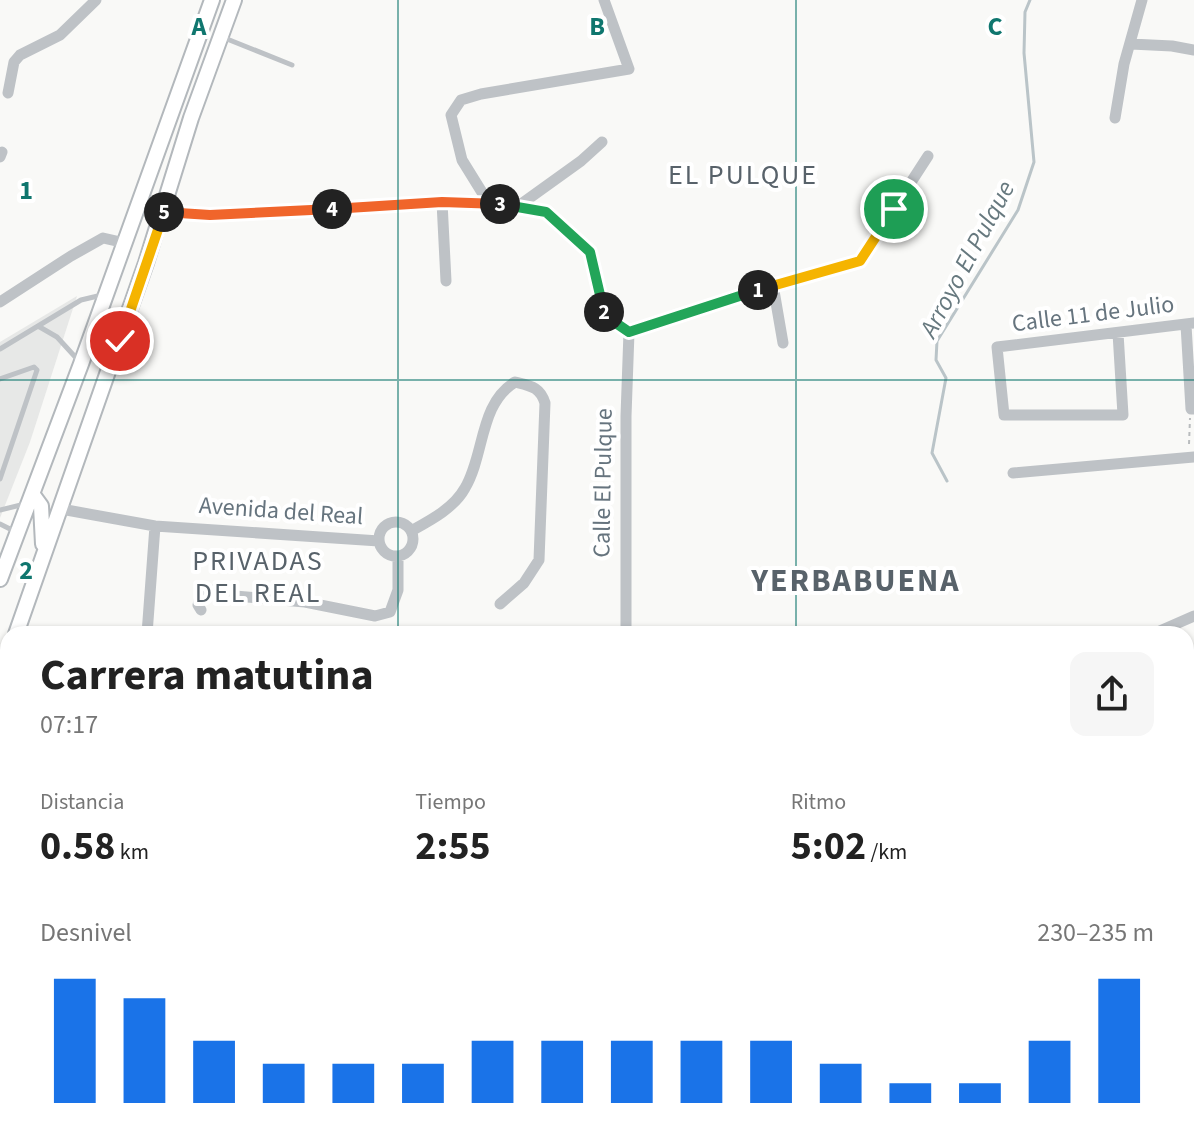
<!DOCTYPE html>
<html lang="es">
<head>
<meta charset="utf-8">
<style>
	body { margin:0; font-family:"Source Sans 3",sans-serif; background:#f6f6f6; color:#222; height:100vh; display:flex; flex-direction:column; font-size:30px; white-space:nowrap }
	* { box-sizing:border-box; margin:0 }
	p { font-size:26px; color:#767676 }
	.icon { flex:none; width:44px; height:44px; fill:none; stroke:currentColor; stroke-width:2; stroke-linecap:round; stroke-linejoin:round }
	.map { position:relative; flex:1; overflow:hidden }
	.drawer { position:absolute; left:0px; top:626px; width:1194px; height:514px; display:flex; flex-direction:column; background:#fff; border-radius:24px 24px 0 0; box-shadow:0 2px 6px #0004 }
	.drawer>* { flex:none }
	.pin { position:absolute; display:grid; place-items:center; width:68px; height:68px; color:#fff; margin:-34px; border:4px solid #fff; border-radius:50%; box-shadow:0 2px 8px #0007 }
	.km { position:absolute; width:40px; height:40px; margin:-20px; border-radius:50%; background:#222; color:#fff; font-size:22px; line-height:40px; text-align:center }
	.round { display:grid; place-items:center; flex:none; width:84px; height:84px; border-radius:16px; background:#f6f6f6 }
	.headline { display:flex; align-items:center; justify-content:space-between; height:136px; padding:0 40px }
	h1 { font-size:44px; font-weight:700; line-height:60px }
	.figures { display:grid; grid-template-columns:repeat(3,1fr); gap:12px; height:136px; padding:8px 40px }
	.figures div { display:grid; align-content:center }
	.figures b { font-size:40px; font-weight:700 }
	.figures small { font-size:22px; font-weight:400 }
	.figures p { font-size:22px }
	.chart { height:224px; padding:16px 40px }
	.chart p { display:flex; justify-content:space-between }
	.chart svg { width:100%; height:144px; margin-top:8px; stroke:#1a73e8; stroke-width:6 }
	.map>svg:first-child { display:block }
	.built { fill:#e7e8e7 }
	.lines { fill:none; stroke-linecap:round; stroke-linejoin:round }
	.stream { stroke:#bac4c8; stroke-width:3 }
	.secondary-casing { stroke:#b3b8bc; stroke-width:18 }
	.path { stroke:#b9bcbe; stroke-width:2; stroke-dasharray:4 4; stroke-linecap:butt }
	.lane { stroke:#bec2c6; stroke-width:5 }
	.street { stroke:#bec2c6; stroke-width:11 }
	.secondary { stroke:#fff; stroke-width:14 }
	.split-1-casing { stroke:#fff; stroke-width:16 }
	.split-2-casing { stroke:#fff; stroke-width:16 }
	.split-3-casing { stroke:#fff; stroke-width:16 }
	.split-4-casing { stroke:#fff; stroke-width:16 }
	.split-5-casing { stroke:#fff; stroke-width:16 }
	.split-6-casing { stroke:#fff; stroke-width:16 }
	.split-1 { stroke:#f5b400; stroke-width:10 }
	.split-2 { stroke:#22a559; stroke-width:10 }
	.split-3 { stroke:#22a559; stroke-width:10 }
	.split-4 { stroke:#f0652b; stroke-width:10 }
	.split-5 { stroke:#f0652b; stroke-width:10 }
	.split-6 { stroke:#f5b400; stroke-width:10 }
	.grid { fill:none; stroke:#0f766e; stroke-width:2; stroke-opacity:0.55 }
	.labels { text-anchor:middle; dominant-baseline:central; stroke-width:8; stroke-linejoin:round; paint-order:stroke }
	.street-label { font-size:24px; fill:#66747e; stroke:#fff }
	.water-label { font-size:26px; font-style:italic; fill:#67797f; stroke:#fff }
	.quarter-label { font-size:28px; letter-spacing:2px; fill:#58626a; stroke:#fff }
	.district-label { font-size:32px; font-weight:bold; letter-spacing:2px; fill:#58626a; stroke:#fff }
	.grid-label { font-size:26px; text-anchor:middle; font-weight:bold; fill:#0f766e; stroke:#fff; stroke-width:8; stroke-linejoin:round; paint-order:stroke }
</style>
</head>
<body>
<div class="map">
<svg width="1194" height="1139" viewBox="0 0 1194 1139">
	<rect width="100%" height="100%" fill="#f9f9f7"/>
	<path class="built" d="M 77,296 L 30,442 L 0,518 L 0,342 Z"/>
	<g class="lines">
		<path class="stream" d="M 947,481 L 932,453 L 946,378 L 936,360 L 937,341 L 1018,210 L 1034,162 L 1024,53 L 1025,12 L 1030,0"/>
		<defs>
			<path id="secondary" d="M 33,495 L 41,506 L 43,544
				M 0,579 L 81,364 L 212,0
				M 16,634 L 146,263 L 191,118 L 234,0
				M 0,681 L 8,658
				M 1186,950 L 1194,940
				M 1031,1139 L 1037,1132"/>
		</defs>
		<use href="#secondary" class="secondary-casing"/>
		<path class="path" d="M 1189,444 L 1190,418"/>
		<path class="lane" d="M 222,37 L 292,65
			M 38,326 L 57,337 L 78,360
			M 0,349 L 81,300 L 102,295
			M 0,379 L 34,367 L 37,370 L 0,479
			M 0,510 L 25,504
			M 0,524 L 14,531"/>
		<path class="street" d="M 1131,44 L 1172,46 L 1194,50
			M 8,93 L 14,62 L 20,55 L 60,35 L 96,0
			M 1115,118 L 1124,64 L 1142,0
			M 0,157 L 2,152
			M 442,202 L 446,281
			M 488,202 L 462,160 L 451,115 L 461,100 L 481,94 L 629,69 L 604,0
			M 517,207 L 581,161 L 602,142
			M 163,212 L 210,215 L 275,212 L 442,202 L 488,202 L 546,212 L 590,252 L 601,307 L 607,317 L 629,332 L 626,416 L 626,634
			M 773,285 L 783,343
			M 0,302 L 71,256 L 103,238 L 125,243
			M 1186,325 L 1191,409 L 1194,409
			M 629,332 L 773,285 L 860,261 L 928,156
			M 1118,333 L 1123,415 L 1004,415 L 997,347 L 1194,323
			M 1013,473 L 1194,457
			M 61,509 L 155,526 L 379,541
			M379 539a17 17 0 1 1 34 0a17 17 0 1 1-34 0Z
			M 411,531 C 431,520 454,508 465,488 C 485,454 479,404 515,382 C 531,386 540,387 545,403 L 539,560 L 524,583 L 500,604
			M 201,610 L 198,605 L 200,597 L 212,590 L 223,595 L 305,602 L 375,616 L 390,612 L 398,590 L 398,556
			M 147,634 L 155,526
			M 1153,634 L 1194,616
			M 0,765 L 8,768
			M 1186,923 L 1194,928
			M 1186,1007 L 1194,1014
			M 1186,1098 L 1194,1105
			M 0,1131 L 8,1128
			M 51,1132 L 59,1139
			M 744,1132 L 751,1139
			M 1124,1132 L 1132,1139
			M 793,1139 L 798,1132"/>
		<use href="#secondary" class="secondary"/>
	</g>
	<g class="lines">
		<defs>
			<path id="split-1" d="M 758,290 L 860,261 L 894,209"/>
			<path id="split-2" d="M 604,312 L 607,317 L 629,332 L 758,290"/>
			<path id="split-3" d="M 500,204 L 546,212 L 590,252 L 604,312"/>
			<path id="split-4" d="M 332,209 L 442,202 L 500,204"/>
			<path id="split-5" d="M 164,212 L 210,215 L 332,209"/>
			<path id="split-6" d="M 120,341 L 164,212"/>
		</defs>
		<use href="#split-1" class="split-1-casing"/>
		<use href="#split-2" class="split-2-casing"/>
		<use href="#split-3" class="split-3-casing"/>
		<use href="#split-4" class="split-4-casing"/>
		<use href="#split-5" class="split-5-casing"/>
		<use href="#split-6" class="split-6-casing"/>
		<use href="#split-1" class="split-1"/>
		<use href="#split-2" class="split-2"/>
		<use href="#split-3" class="split-3"/>
		<use href="#split-4" class="split-4"/>
		<use href="#split-5" class="split-5"/>
		<use href="#split-6" class="split-6"/>
	</g>
	<path class="grid" d="M 398,0 L 398,634M 796,0 L 796,634M 0,380 L 1194,380M 0,759 L 8,759M 1186,759 L 1194,759M 398,1132 L 398,1139M 796,1132 L 796,1139"/>
	<g class="labels">
		<g class="street-label">
			<text transform="translate(1093 314) rotate(-7)">Calle 11 de Julio</text>
			<text transform="translate(603 483) rotate(-89)">Calle El Pulque</text>
			<text transform="translate(281 511) rotate(4)">Avenida del Real</text>
		</g>
		<g class="water-label">
			<text transform="translate(967 259) rotate(-62)">Arroyo El Pulque</text>
		</g>
		<g class="quarter-label">
			<text x="743" y="175">EL PULQUE</text>
			<text x="258" y="561">PRIVADAS<tspan x="258" dy="32">DEL REAL</tspan></text>
		</g>
		<g class="district-label">
			<text x="856" y="581">YERBABUENA</text>
		</g>
	</g>
	<g class="grid-label">
		<text x="199" y="35">A</text>
		<text x="597" y="35">B</text>
		<text x="995" y="35">C</text>
		<text x="26" y="199">1</text>
		<text x="26" y="579">2</text>
	</g>
</svg>
<div class="pin" style="left:894px;top:209px;background:#1e9e55"><svg class="icon" aria-label="arrive" viewBox="0 0 24 24"><path d="M6 21V4h12l-3 4 3 4H6"/></svg></div>
<div class="pin" style="left:120px;top:341px;background:#d93025"><svg class="icon" aria-label="check" viewBox="0 0 24 24"><path d="M5 12l5 5 9-10"/></svg></div>
<b class="km" style="left:758px;top:290px">1</b>
<b class="km" style="left:604px;top:312px">2</b>
<b class="km" style="left:500px;top:204px">3</b>
<b class="km" style="left:332px;top:209px">4</b>
<b class="km" style="left:164px;top:212px">5</b>
<section class="drawer">
<div class="headline"><div><h1>Carrera matutina</h1><p>07:17</p></div><a class="round"><svg class="icon" aria-label="share" viewBox="0 0 24 24"><path d="M12 15V3M7 8l5-5 5 5M5 13v7h14v-7"/></svg></a></div>
<div class="figures">
<div><p>Distancia</p><b>0.58<small> km</small></b></div>
<div><p>Tiempo</p><b>2:55</b></div>
<div><p>Ritmo</p><b>5:02<small> /km</small></b></div>
</div>
<div class="chart"><p><span>Desnivel</span>230–235 m</p>
<svg viewBox="0 0 160 44" preserveAspectRatio="none"><path d="M5 44V6M15 44V12M25 44V25M35 44V32M45 44V32M55 44V32M65 44V25M75 44V25M85 44V25M95 44V25M105 44V25M115 44V32M125 44V38M135 44V38M145 44V25M155 44V6"/></svg>
</div>
</section>
</div>
</body>
</html>
